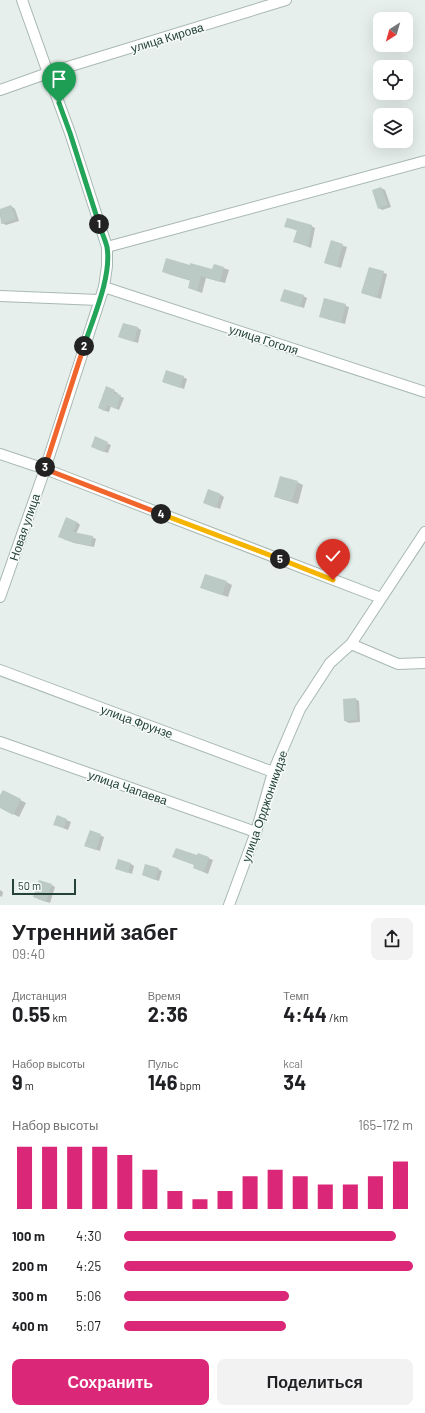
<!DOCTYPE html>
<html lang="ru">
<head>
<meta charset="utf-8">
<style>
	body { margin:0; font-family:Barlow,sans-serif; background:#f2f2f2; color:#202124; height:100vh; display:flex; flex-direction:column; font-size:15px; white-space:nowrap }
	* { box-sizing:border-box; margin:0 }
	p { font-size:13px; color:#757577 }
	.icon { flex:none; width:22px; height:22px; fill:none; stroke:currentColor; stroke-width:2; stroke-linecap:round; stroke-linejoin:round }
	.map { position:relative; height:905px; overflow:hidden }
	.drawer { display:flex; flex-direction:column; background:#fff; flex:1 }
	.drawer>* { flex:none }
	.needle { width:26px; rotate:217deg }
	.tools { position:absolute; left:373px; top:12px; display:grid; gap:8px }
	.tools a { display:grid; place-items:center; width:40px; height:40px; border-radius:8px; background:#fff; box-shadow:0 4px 16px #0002; font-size:20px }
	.scale { position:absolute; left:12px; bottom:10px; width:64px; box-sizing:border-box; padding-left:4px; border:2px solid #24423a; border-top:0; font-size:11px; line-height:14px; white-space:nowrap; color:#24423a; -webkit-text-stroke:3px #f7fbf9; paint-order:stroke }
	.pin { position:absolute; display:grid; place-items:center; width:34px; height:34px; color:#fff; margin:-41px -17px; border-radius:50% 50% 50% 0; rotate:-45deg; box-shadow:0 0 4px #0007 }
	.pin .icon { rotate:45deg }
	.km { position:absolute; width:20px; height:20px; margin:-10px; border-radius:50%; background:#222; color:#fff; font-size:11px; line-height:20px; text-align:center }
	.round { display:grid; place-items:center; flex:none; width:42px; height:42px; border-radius:8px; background:#f2f2f2 }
	.summary { display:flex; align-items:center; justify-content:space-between; height:68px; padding:0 12px }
	h1 { font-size:22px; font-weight:700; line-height:30px }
	.stats { display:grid; grid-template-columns:repeat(3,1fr); gap:6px; height:68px; padding:4px 12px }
	.stats div { display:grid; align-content:center }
	.stats b { font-size:20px; font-weight:700 }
	.stats small { font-size:11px; font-weight:400 }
	.stats p { font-size:11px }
	.chart { height:112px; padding:8px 12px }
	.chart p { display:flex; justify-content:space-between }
	.chart svg { width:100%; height:72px; margin-top:4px; stroke:#db2777; stroke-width:6 }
	.primary-button { display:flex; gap:8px; margin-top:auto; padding:8px 12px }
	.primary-button a { flex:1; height:46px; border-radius:8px; background:#db2777; color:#fff; font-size:16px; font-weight:700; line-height:46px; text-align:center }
	.primary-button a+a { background:#f2f2f2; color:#202124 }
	ul { padding:0 12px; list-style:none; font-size:13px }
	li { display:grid; grid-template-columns:64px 48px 1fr; align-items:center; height:30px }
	li i { height:10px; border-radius:5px; background:#db2777 }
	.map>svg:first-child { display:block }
	.shadow { fill:#0003 }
	.building { fill:#bbcac4 }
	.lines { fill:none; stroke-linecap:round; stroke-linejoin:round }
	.minor-casing { stroke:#a8b8b2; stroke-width:12 }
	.minor { stroke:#fff; stroke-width:10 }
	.split-1-casing { stroke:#fff; stroke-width:8 }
	.split-2-casing { stroke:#fff; stroke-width:8 }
	.split-3-casing { stroke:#fff; stroke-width:8 }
	.split-4-casing { stroke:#fff; stroke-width:8 }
	.split-5-casing { stroke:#fff; stroke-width:8 }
	.split-6-casing { stroke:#fff; stroke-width:8 }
	.split-1 { stroke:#22a559; stroke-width:5 }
	.split-2 { stroke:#22a559; stroke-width:5 }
	.split-3 { stroke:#f0652b; stroke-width:5 }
	.split-4 { stroke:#f0652b; stroke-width:5 }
	.split-5 { stroke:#f5b400; stroke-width:5 }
	.split-6 { stroke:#f5b400; stroke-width:5 }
	.labels { text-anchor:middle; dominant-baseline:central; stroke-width:3; stroke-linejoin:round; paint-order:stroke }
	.street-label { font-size:12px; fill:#24423a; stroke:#f7fbf9 }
</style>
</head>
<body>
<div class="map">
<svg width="425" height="905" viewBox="0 0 425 905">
	<rect width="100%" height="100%" fill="#e6efeb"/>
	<path class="shadow" d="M 406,87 L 409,96 L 396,100 L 393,97 L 391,93 L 406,93 Z
		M 381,188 L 385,190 L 391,207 L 382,210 L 379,208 Z
		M 11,206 L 15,209 L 19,221 L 6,225 L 2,223 L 0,216 L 0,210 Z
		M 285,226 L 311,226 L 315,228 L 311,248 L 295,242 L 298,231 Z
		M 331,242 L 347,247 L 341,268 L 326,263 Z
		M 215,265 L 229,270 L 225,283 L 206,278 L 202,293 L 189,288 L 191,281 L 168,274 L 163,271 L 190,266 L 213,270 Z
		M 369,268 L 387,274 L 381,299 L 363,293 Z
		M 303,296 L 307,298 L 304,308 L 282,301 Z
		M 325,299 L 349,307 L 345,324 L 324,318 Z
		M 138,328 L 141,330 L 138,343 L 119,337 Z
		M 183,377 L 187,379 L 184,389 L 167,383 Z
		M 107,388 L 118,393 L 117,395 L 124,398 L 119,410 L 111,406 L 109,412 L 102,410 Z
		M 95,438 L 111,445 L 108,453 L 96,449 Z
		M 297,482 L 303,485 L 298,504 L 281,499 L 275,496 Z
		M 221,495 L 224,497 L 220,509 L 208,504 Z
		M 77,522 L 80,525 L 76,534 L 92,537 L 96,539 L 94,547 L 74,543 L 63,539 Z
		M 226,582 L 232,585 L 228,597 L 207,590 L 201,587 Z
		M 355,699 L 359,701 L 360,722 L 349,723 L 345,721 Z
		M 3,791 L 26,803 L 19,817 L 0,807 L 0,797 Z
		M 57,816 L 71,822 L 68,830 L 58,826 Z
		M 90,831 L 104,837 L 100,851 L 85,846 Z
		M 199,854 L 213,860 L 208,874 L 194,868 L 195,865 L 174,857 L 198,856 Z
		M 131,864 L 134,866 L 132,874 L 116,868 Z
		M 158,869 L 162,871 L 159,881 L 143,875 Z
		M 52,885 L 55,887 L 50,903 L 38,899 Z
		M 0,890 L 3,892 L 2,897 L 0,896 Z"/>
	<path class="building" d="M 381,187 L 388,205 L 378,209 L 372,190 Z
		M 11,205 L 16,219 L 1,224 L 0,209 Z
		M 287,218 L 312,225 L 308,246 L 293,242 L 297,230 L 284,227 Z
		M 331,240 L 343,244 L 337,267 L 324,263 Z
		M 166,258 L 190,265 L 190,263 L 212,269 L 214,264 L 224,267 L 220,282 L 201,276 L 197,291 L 188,288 L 190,280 L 162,272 Z
		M 369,267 L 384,271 L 377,298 L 361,293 Z
		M 284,289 L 304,295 L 300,307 L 280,301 Z
		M 324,298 L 346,304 L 341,323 L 319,317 Z
		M 123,323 L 138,327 L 134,342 L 118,337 Z
		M 166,370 L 184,376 L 180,388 L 162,382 Z
		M 106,386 L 115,390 L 114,393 L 121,395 L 116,409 L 107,405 L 105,411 L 98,408 Z
		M 95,436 L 108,442 L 104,452 L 91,447 Z
		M 280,476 L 298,481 L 292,501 L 274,497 Z
		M 208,489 L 221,494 L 216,508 L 203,503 Z
		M 66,517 L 77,522 L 73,532 L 93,536 L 91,546 L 69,541 L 58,537 Z
		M 205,574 L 227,581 L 222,595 L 200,588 Z
		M 356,698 L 357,720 L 344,721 L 343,699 Z
		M 3,790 L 21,799 L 13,815 L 0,808 L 0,795 Z
		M 57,815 L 67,819 L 64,828 L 53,825 Z
		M 90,830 L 101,834 L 96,850 L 84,846 Z
		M 176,848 L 197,855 L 198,853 L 209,857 L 204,872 L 193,868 L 194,865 L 172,857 Z
		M 118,859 L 131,863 L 128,873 L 115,869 Z
		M 145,864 L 159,868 L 155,880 L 142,875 Z
		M 39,880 L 52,884 L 46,902 L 33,897 Z"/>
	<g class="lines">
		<defs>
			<path id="minor" d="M 0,90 L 48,73 L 286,0
				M 107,247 L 425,161
				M 104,287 L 425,392
				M 0,296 L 99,300
				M 0,454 L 45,469 L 381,598
				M 0,597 L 45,469 L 104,287 L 107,266 L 107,247 L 70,133 L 48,73 L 22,0
				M 351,644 L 398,664 L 425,663
				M 0,670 L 273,772
				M 0,742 L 256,832
				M 229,905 L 256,832 L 273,772 L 300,709 L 330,663 L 351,644 L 425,532"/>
		</defs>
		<use href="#minor" class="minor-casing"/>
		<use href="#minor" class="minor"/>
	</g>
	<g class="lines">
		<defs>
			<path id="split-1" d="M 59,103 L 70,133 L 99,224"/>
			<path id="split-2" d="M 84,346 C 93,318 112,276 107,247 C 105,239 101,231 99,224"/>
			<path id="split-3" d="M 45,467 L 84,346"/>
			<path id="split-4" d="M 45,467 L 45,469 L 161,514"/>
			<path id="split-5" d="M 161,514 L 280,559"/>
			<path id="split-6" d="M 280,559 L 333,580"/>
		</defs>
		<use href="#split-1" class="split-1-casing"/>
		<use href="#split-2" class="split-2-casing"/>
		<use href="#split-3" class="split-3-casing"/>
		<use href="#split-4" class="split-4-casing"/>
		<use href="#split-5" class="split-5-casing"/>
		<use href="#split-6" class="split-6-casing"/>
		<use href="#split-1" class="split-1"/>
		<use href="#split-2" class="split-2"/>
		<use href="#split-3" class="split-3"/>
		<use href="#split-4" class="split-4"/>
		<use href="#split-5" class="split-5"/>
		<use href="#split-6" class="split-6"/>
	</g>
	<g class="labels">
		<g class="street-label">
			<text transform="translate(167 37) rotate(-17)">улица Кирова</text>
			<text transform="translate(264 339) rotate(18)">улица Гоголя</text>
			<text transform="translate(24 527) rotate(-71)">Новая улица</text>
			<text transform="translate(137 721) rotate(20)">улица Фрунзе</text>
			<text transform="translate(128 787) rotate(19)">улица Чапаева</text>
			<text transform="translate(264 806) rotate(-71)">улица Орджоникидзе</text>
		</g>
	</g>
</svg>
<div class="tools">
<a><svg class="needle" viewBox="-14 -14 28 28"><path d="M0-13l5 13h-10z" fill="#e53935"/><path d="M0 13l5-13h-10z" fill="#757577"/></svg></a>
<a><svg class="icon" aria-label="locate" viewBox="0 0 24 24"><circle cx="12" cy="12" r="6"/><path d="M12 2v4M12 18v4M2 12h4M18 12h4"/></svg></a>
<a><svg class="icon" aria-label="layers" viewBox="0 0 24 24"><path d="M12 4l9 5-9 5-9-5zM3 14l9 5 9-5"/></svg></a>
</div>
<div class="scale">50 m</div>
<div class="pin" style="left:59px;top:103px;background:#1e9e55"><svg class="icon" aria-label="arrive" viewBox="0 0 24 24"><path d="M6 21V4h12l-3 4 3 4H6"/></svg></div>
<div class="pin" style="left:333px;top:580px;background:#d93025"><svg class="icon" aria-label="check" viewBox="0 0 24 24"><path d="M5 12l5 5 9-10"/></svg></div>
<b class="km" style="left:99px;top:224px">1</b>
<b class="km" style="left:84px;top:346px">2</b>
<b class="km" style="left:45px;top:467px">3</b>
<b class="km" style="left:161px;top:514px">4</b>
<b class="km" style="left:280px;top:559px">5</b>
</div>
<section class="drawer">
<div class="summary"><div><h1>Утренний забег</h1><p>09:40</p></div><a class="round"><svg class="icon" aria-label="share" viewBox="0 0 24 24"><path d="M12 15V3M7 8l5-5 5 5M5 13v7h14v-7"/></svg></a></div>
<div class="stats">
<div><p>Дистанция</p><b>0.55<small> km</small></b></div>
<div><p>Время</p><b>2:36</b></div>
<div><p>Темп</p><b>4:44<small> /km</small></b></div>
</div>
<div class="stats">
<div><p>Набор высоты</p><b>9<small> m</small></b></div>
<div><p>Пульс</p><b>146<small> bpm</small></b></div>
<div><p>kcal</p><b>34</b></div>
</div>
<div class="chart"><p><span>Набор высоты</span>165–172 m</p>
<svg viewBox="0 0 160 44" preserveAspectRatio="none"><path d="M5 44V6M15 44V6M25 44V6M35 44V6M45 44V11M55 44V20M65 44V33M75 44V38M85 44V33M95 44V24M105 44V20M115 44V24M125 44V29M135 44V29M145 44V24M155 44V15"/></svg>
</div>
<ul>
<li><b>100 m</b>4:30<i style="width:94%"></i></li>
<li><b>200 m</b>4:25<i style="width:100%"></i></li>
<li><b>300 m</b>5:06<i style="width:57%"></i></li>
<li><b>400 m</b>5:07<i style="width:56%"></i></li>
</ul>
<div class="primary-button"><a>Сохранить</a><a>Поделиться</a></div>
</section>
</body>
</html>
